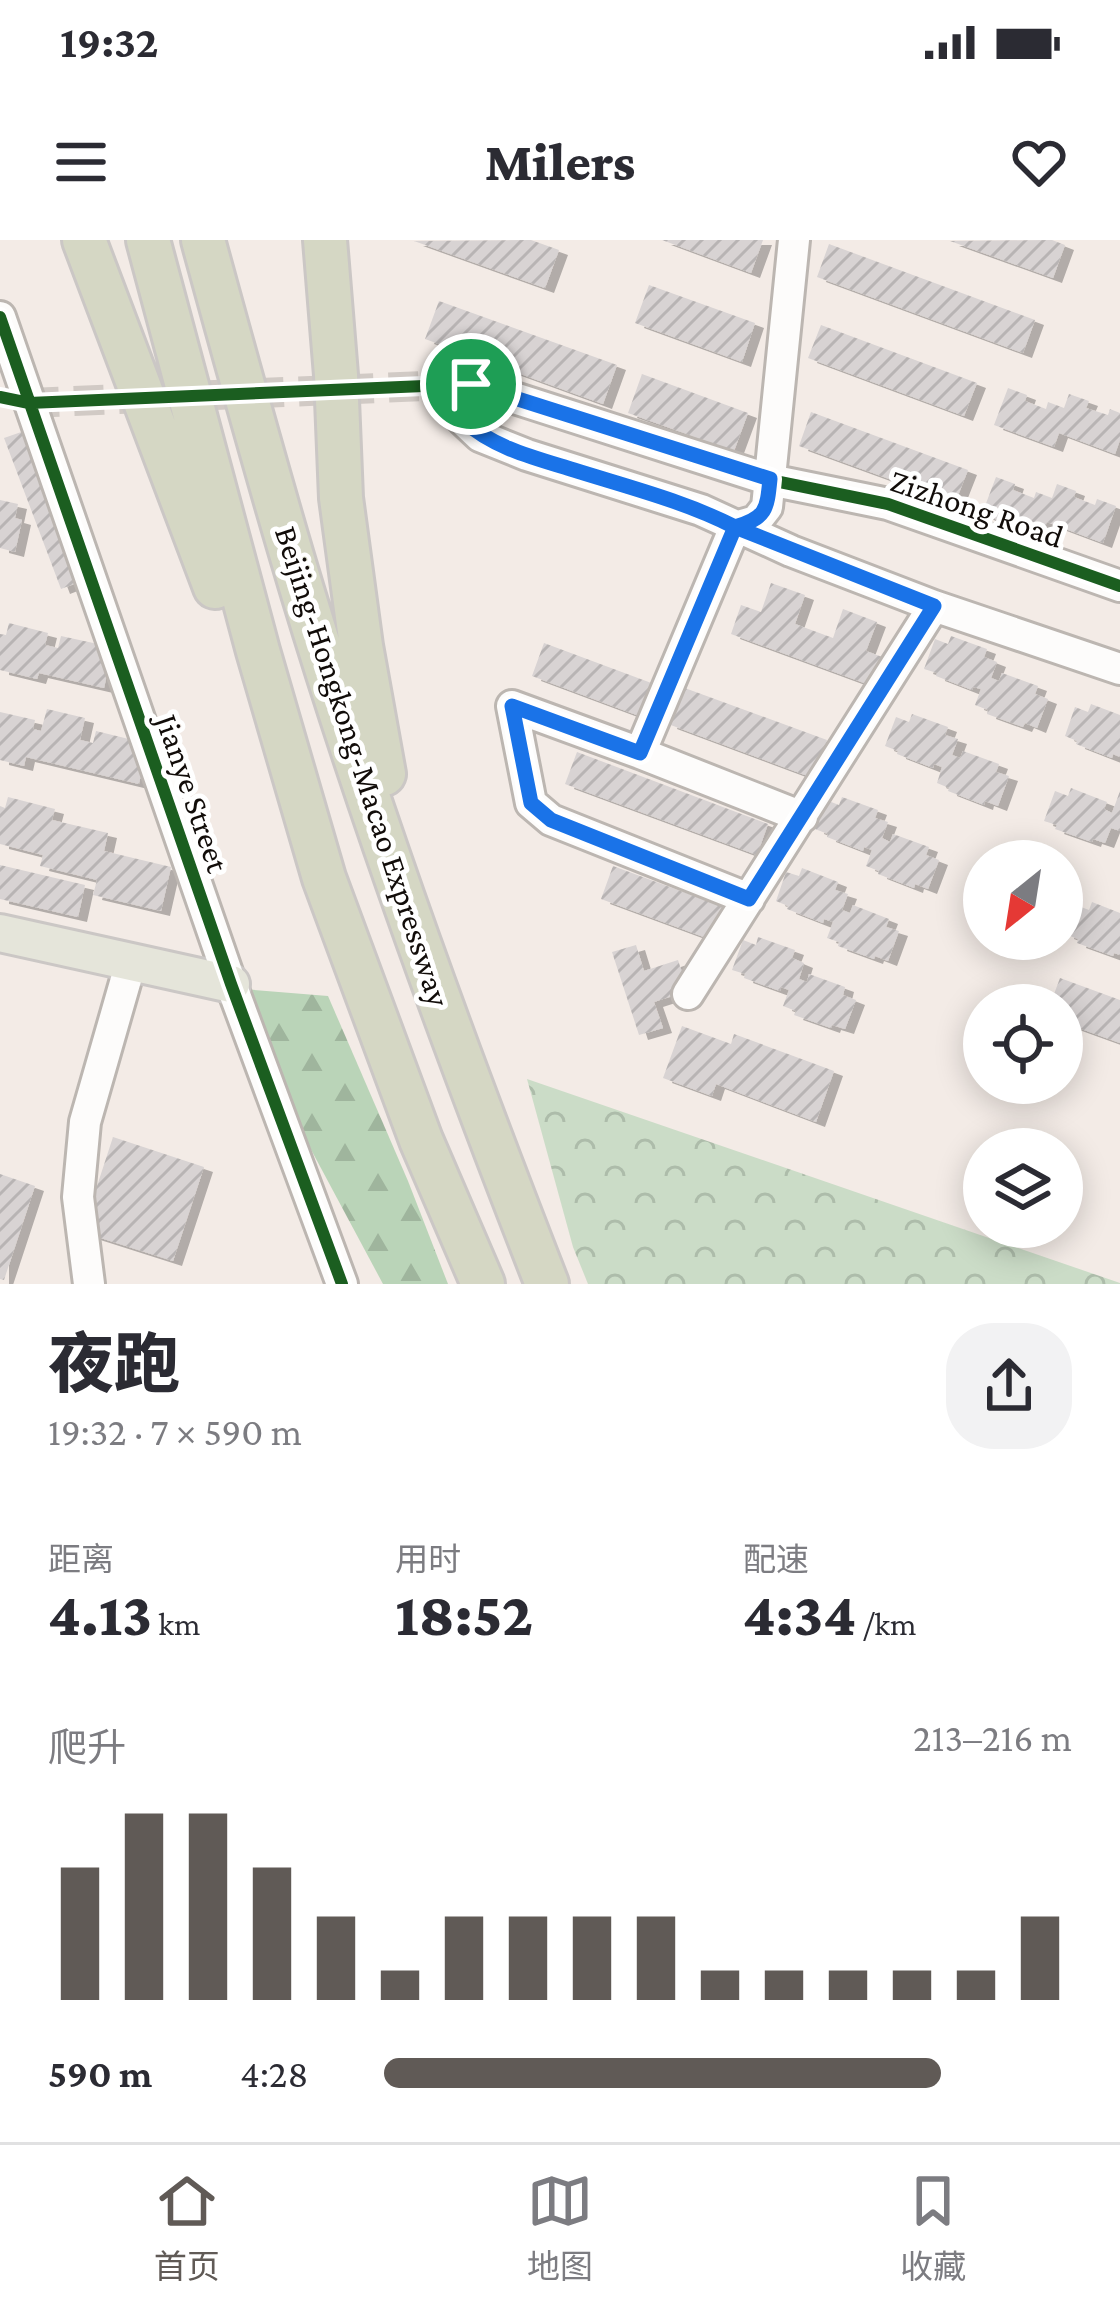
<!DOCTYPE html>
<html lang="zh">
<head>
<meta charset="utf-8">
<style>
	body { margin:0; font-family:"Crimson Pro","Noto Sans SC",serif; background:#f2f2f3; color:#2b2b33; height:100vh; display:flex; flex-direction:column; font-size:45px; white-space:nowrap }
	* { box-sizing:border-box; margin:0 }
	p { font-size:39px; color:#7c7c81 }
	.icon { flex:none; width:66px; height:66px; fill:none; stroke:currentColor; stroke-width:2; stroke-linecap:round; stroke-linejoin:round }
	.map { position:relative; height:1044px; overflow:hidden }
	.details { display:flex; flex-direction:column; background:#fff; flex:1 }
	.details>* { flex:none }
	.needle { width:78px; rotate:210deg }
	.controls { position:absolute; left:963px; top:600px; display:grid; gap:24px }
	.controls a { display:grid; place-items:center; width:120px; height:120px; border-radius:50%; background:#fff; box-shadow:0 6px 30px #0003; font-size:60px }
	.pin { position:absolute; display:grid; place-items:center; width:102px; height:102px; color:#fff; margin:-51px; border:6px solid #fff; border-radius:50%; box-shadow:0 3px 12px #0007 }
	.round { display:grid; place-items:center; flex:none; width:126px; height:126px; border-radius:48px; background:#f2f2f3 }
	.headline { display:flex; align-items:center; justify-content:space-between; height:204px; padding:0 48px }
	h1 { font-size:66px; font-weight:800; line-height:90px }
	.metrics { display:grid; grid-template-columns:repeat(3,1fr); gap:18px; height:204px; padding:12px 48px }
	.metrics div { display:grid; align-content:center }
	.metrics b { font-size:60px; font-weight:800 }
	.metrics small { font-size:33px; font-weight:400 }
	.metrics p { font-size:33px }
	.chart { height:336px; padding:24px 48px }
	.chart p { display:flex; justify-content:space-between }
	.chart svg { width:100%; height:216px; margin-top:12px; stroke:#605a56; stroke-width:6 }
	ul { padding:0 48px; list-style:none; font-size:39px }
	li { display:grid; grid-template-columns:192px 144px 1fr; align-items:center; height:90px }
	li i { height:30px; border-radius:15px; background:#605a56 }
	.status { display:flex; justify-content:space-between; align-items:center; height:84px; padding:0 60px; background:#fff; direction:ltr }
	.status svg { height:33px; fill:currentColor }
	header { display:flex; justify-content:space-between; align-items:center; height:156px; padding:0 48px; background:#fff; font-size:54px; font-weight:800 }
	.tab-bar { display:flex; justify-content:space-around; align-items:center; height:168px; border-top:3px solid #e1e1e2; background:#fff; font-size:33px; color:#7c7c81 }
	.tab-bar a { display:grid; justify-items:center; gap:6px }
	.tab-bar .current { color:#605a56 }
	.map>svg:first-child { display:block }
	.forest { fill:url(#forest-firs) }
	.park { fill:url(#park-crowns) }
	.building { fill:url(#building-hatch); filter:url(#shadow) }
	.lines { fill:none; stroke-linecap:round; stroke-linejoin:round }
	.minor-tunnel { stroke:#d1cac5; stroke-width:30; stroke-dasharray:30 15; stroke-linecap:butt }
	.minor-casing { stroke:#bcb6b1; stroke-width:36 }
	.major-casing { stroke:#cbc7c5; stroke-width:42 }
	.highway-casing { stroke:#cbc7c5; stroke-width:48 }
	.minor { stroke:#fdfcfb; stroke-width:30 }
	.major { stroke:#e5e5da; stroke-width:36 }
	.highway { stroke:#d5d7c4; stroke-width:42 }
	.cycleway-casing { stroke:#fff; stroke-width:20 }
	.cycleway { stroke:#1b5e20; stroke-width:12 }
	.route-casing { stroke:#fff; stroke-width:24 }
	.route { stroke:#1a73e8; stroke-width:15 }
	.labels { text-anchor:middle; dominant-baseline:central; stroke-width:10; stroke-linejoin:round; paint-order:stroke }
	.street-label { font-size:33px; fill:#110c09; stroke:#fff }
</style>
</head>
<body>
<div class="status"><b>19:32</b><svg viewBox="0 0 49 12"><path d="M0 12V9h3v3zM5 12V6h3v6zM10 12V3h3v9zM15 12V0h3v12zM26 1h20v11H26zM47 4h2v5h-2z"/></svg></div>
<header><svg class="icon" aria-label="menu" viewBox="0 0 24 24"><path d="M4 6h16M4 12h16M4 18h16"/></svg>Milers<svg class="icon" aria-label="heart" viewBox="0 0 24 24"><path d="M12 20l-8-8c-3-5 5-10 8-4 3-6 11-1 8 4z"/></svg></header>
<div class="map">
<svg width="1120" height="1044" viewBox="0 0 1120 1044">
	<defs>
		<pattern id="forest-firs" width="22" height="20" patternUnits="userSpaceOnUse" patternTransform="scale(3)"><rect width="22" height="20" fill="#bad4b8"/><path d="M5 1l3.5 6h-7zM16 11l3.5 6h-7z" fill="#9fb59d"/></pattern>
		<pattern id="park-crowns" width="20" height="18" patternUnits="userSpaceOnUse" patternTransform="scale(3)"><rect width="20" height="18" fill="#cbdcc7"/><path d="M2 6a3 3 0 1 1 6 0M12 15a3 3 0 1 1 6 0" fill="none" stroke="#adbcaa"/></pattern>
		<pattern id="building-hatch" width="6" height="6" patternUnits="userSpaceOnUse" patternTransform="scale(3)"><rect width="6" height="6" fill="#d8d3d3"/><path d="M-1 1l2-2M0 6l6-6M5 7l2-2" fill="none" stroke="#b8b4b4"/></pattern>
		<filter id="shadow"><feDropShadow dx="9" dy="5" stdDeviation="0" flood-color="#0004"/></filter>
	</defs>
	<rect width="100%" height="100%" fill="#f3ebe6"/>
	<path class="forest" d="M 243,749 L 328,756 L 408,941 L 448,1044 L 383,1044 L 285,861 Z"/>
	<path class="park" d="M 527,839 L 1120,1043 L 1120,1044 L 588,1044 L 573,1007 Z"/>
	<path class="building" d="M 531,0 L 559,10 L 545,48 L 414,1 Z
		M 662,0 L 763,0 L 751,33 Z
		M 1052,0 L 1065,5 L 1053,38 L 950,1 Z
		M 829,4 L 1035,80 L 1023,113 L 817,37 Z
		M 649,45 L 755,83 L 742,122 L 635,83 Z
		M 439,61 L 617,125 L 603,164 L 425,99 Z
		M 821,85 L 977,143 L 964,176 L 808,118 Z
		M 642,134 L 748,173 L 734,211 L 628,173 Z
		M 1008,148 L 1027,155 L 1025,161 L 1046,169 L 1048,162 L 1064,168 L 1069,154 L 1089,161 L 1086,168 L 1108,175 L 1110,169 L 1120,173 L 1120,200 L 1115,214 L 1059,193 L 1054,207 L 994,185 Z
		M 811,172 L 968,230 L 955,263 L 799,206 Z
		M 27,190 L 84,340 L 61,349 L 4,198 Z
		M 996,237 L 1015,244 L 1013,250 L 1034,258 L 1036,252 L 1052,258 L 1057,244 L 1076,251 L 1074,257 L 1095,265 L 1097,259 L 1116,266 L 1103,303 L 1047,282 L 1041,296 L 982,274 Z
		M 0,260 L 18,264 L 15,278 L 22,280 L 15,312 L 0,308 Z
		M 771,343 L 805,355 L 795,384 L 833,398 L 843,369 L 877,382 L 866,411 L 885,418 L 875,447 L 731,394 L 741,365 L 761,372 Z
		M 9,383 L 48,393 L 45,405 L 58,408 L 61,396 L 107,406 L 110,420 L 104,448 L 39,433 L 37,439 L 0,430 L 0,394 L 6,395 Z
		M 951,396 L 987,409 L 984,417 L 997,422 L 991,438 L 999,441 L 1002,433 L 1038,446 L 1035,454 L 1048,459 L 1037,488 L 1025,483 L 1023,487 L 987,474 L 988,470 L 975,465 L 981,449 L 973,447 L 972,450 L 936,436 L 937,433 L 924,429 L 935,399 L 948,404 Z
		M 544,403 L 654,444 L 642,477 L 532,436 Z
		M 682,447 L 827,500 L 813,538 L 668,484 Z
		M 1091,464 L 1120,475 L 1120,517 L 1113,514 L 1112,518 L 1076,504 L 1077,501 L 1065,496 L 1075,467 L 1088,472 Z
		M 47,469 L 85,478 L 80,500 L 93,503 L 96,491 L 141,502 L 145,515 L 139,544 L 26,517 L 24,526 L 0,520 L 0,472 L 35,480 L 33,489 L 41,491 Z
		M 912,474 L 948,487 L 945,495 L 958,499 L 952,515 L 960,518 L 963,511 L 999,524 L 996,532 L 1009,536 L 998,566 L 985,561 L 984,565 L 948,551 L 949,548 L 937,543 L 942,527 L 934,524 L 933,528 L 897,514 L 898,511 L 885,506 L 896,477 L 909,482 Z
		M 577,512 L 768,584 L 757,615 L 565,544 Z
		M 1071,548 L 1107,562 L 1104,569 L 1112,573 L 1120,551 L 1120,591 L 1111,588 L 1105,603 L 1093,599 L 1092,602 L 1055,589 L 1057,585 L 1044,581 L 1055,551 L 1068,556 Z
		M 8,557 L 55,569 L 52,580 L 108,593 L 104,611 L 171,627 L 161,671 L 93,655 L 97,640 L 40,626 L 43,615 L 0,604 L 0,566 L 5,568 Z
		M 842,557 L 878,570 L 875,578 L 888,582 L 882,598 L 890,602 L 893,594 L 929,607 L 926,615 L 939,620 L 928,649 L 915,644 L 914,648 L 878,634 L 879,631 L 866,626 L 872,610 L 864,607 L 863,611 L 827,597 L 828,594 L 815,589 L 826,560 L 839,565 Z
		M 0,625 L 85,645 L 78,677 L 0,659 Z
		M 613,626 L 724,667 L 712,700 L 601,659 Z
		M 802,628 L 838,642 L 835,650 L 848,654 L 842,670 L 850,673 L 853,665 L 889,679 L 886,687 L 899,691 L 888,721 L 875,716 L 874,719 L 838,706 L 839,702 L 827,698 L 833,682 L 824,679 L 823,683 L 787,669 L 788,666 L 776,661 L 786,632 L 799,636 Z
		M 1092,662 L 1120,673 L 1120,715 L 1114,713 L 1113,716 L 1077,703 L 1078,699 L 1065,694 L 1076,665 L 1089,670 Z
		M 758,697 L 795,710 L 792,718 L 804,723 L 799,739 L 807,742 L 809,734 L 845,747 L 843,755 L 856,760 L 845,789 L 832,785 L 831,788 L 794,775 L 796,771 L 783,766 L 789,750 L 781,747 L 780,751 L 744,738 L 745,734 L 732,730 L 743,700 L 756,705 Z
		M 636,705 L 644,731 L 678,720 L 688,751 L 654,762 L 663,788 L 639,795 L 612,712 Z
		M 1060,738 L 1120,760 L 1120,803 L 1062,782 L 1062,765 L 1050,765 Z
		M 682,786 L 731,804 L 734,794 L 834,831 L 816,882 L 716,844 L 712,856 L 663,838 Z
		M 113,897 L 204,927 L 173,1021 L 82,992 Z
		M 0,934 L 35,946 L 4,1040 L 0,1039 Z"/>
	<g class="lines">
		<path class="minor-tunnel" d="M 29,163 L 471,144"/>
		<defs>
			<path id="minor" d="M 0,77 L 231,744 L 342,1044
				M 735,287 L 756,281 L 767,267 L 794,0
				M 1120,346 L 888,264 L 770,240 L 471,144 L 463,180 L 480,196 L 527,215 L 701,270 L 791,311 L 934,366 L 1120,429
				M 640,513 L 735,287
				M 749,659 L 551,580 L 531,563 L 512,466 L 640,513 L 802,577
				M 688,754 L 934,366
				M 89,1044 L 78,957 L 85,882 L 131,722"/>
			<path id="major" d="M 0,693 L 231,744"/>
			<path id="highway" d="M 84,0 L 215,347
				M 148,0 L 258,411 L 324,638 L 421,900 L 483,1044
				M 203,0 C 235,117 267,234 302,350 C 373,585 458,816 547,1044
				M 325,0 L 336,135 L 341,258 L 361,406 L 384,534"/>
		</defs>
		<use href="#minor" class="minor-casing"/>
		<use href="#major" class="major-casing"/>
		<use href="#highway" class="highway-casing"/>
		<use href="#minor" class="minor"/>
		<use href="#major" class="major"/>
		<use href="#highway" class="highway"/>
		<defs>
			<path id="cycleway" d="M 0,77 L 231,744 L 342,1044
				M 0,157 L 29,163 L 471,144 L 770,240 L 888,264 L 1120,346"/>
		</defs>
		<use href="#cycleway" class="cycleway-casing"/>
		<use href="#cycleway" class="cycleway"/>
	</g>
	<g class="lines">
		<defs>
			<path id="route" d="M 471,144 L 463,180 C 493,208 535,218 574,230 C 628,247 684,261 735,287 L 640,513 L 512,466 L 531,563 L 551,580 L 749,659 L 934,366 L 735,287 C 766,278 767,270 770,239 L 471,144"/>
		</defs>
		<use href="#route" class="route-casing"/>
		<use href="#route" class="route"/>
	</g>
	<g class="labels">
		<g class="street-label">
			<text transform="translate(977 268) rotate(19)">Zizhong Road</text>
			<text transform="translate(363 526) rotate(72)">Beijing-Hongkong-Macao Expressway</text>
			<text transform="translate(193 553) rotate(71)">Jianye Street</text>
		</g>
	</g>
</svg>
<div class="controls">
<a><svg class="needle" viewBox="-14 -14 28 28"><path d="M0-13l5 13h-10z" fill="#e53935"/><path d="M0 13l5-13h-10z" fill="#7c7c81"/></svg></a>
<a><svg class="icon" aria-label="locate" viewBox="0 0 24 24"><circle cx="12" cy="12" r="6"/><path d="M12 2v4M12 18v4M2 12h4M18 12h4"/></svg></a>
<a><svg class="icon" aria-label="layers" viewBox="0 0 24 24"><path d="M12 4l9 5-9 5-9-5zM3 14l9 5 9-5"/></svg></a>
</div>
<div class="pin" style="left:471px;top:144px;background:#1e9e55"><svg class="icon" aria-label="arrive" viewBox="0 0 24 24"><path d="M6 21V4h12l-3 4 3 4H6"/></svg></div>
</div>
<section class="details">
<div class="headline"><div><h1>夜跑</h1><p>19:32 · 7 × 590 m</p></div><a class="round"><svg class="icon" aria-label="share" viewBox="0 0 24 24"><path d="M12 15V3M7 8l5-5 5 5M5 13v7h14v-7"/></svg></a></div>
<div class="metrics">
<div><p>距离</p><b>4.13<small> km</small></b></div>
<div><p>用时</p><b>18:52</b></div>
<div><p>配速</p><b>4:34<small> /km</small></b></div>
</div>
<div class="chart"><p><span>爬升</span>213–216 m</p>
<svg viewBox="0 0 160 44" preserveAspectRatio="none"><path d="M5 44V17M15 44V6M25 44V6M35 44V17M45 44V27M55 44V38M65 44V27M75 44V27M85 44V27M95 44V27M105 44V38M115 44V38M125 44V38M135 44V38M145 44V38M155 44V27"/></svg>
</div>
<ul>
<li><b>590 m</b>4:28<i style="width:81%"></i></li>
</ul>
</section>
<nav class="tab-bar">
<a class="current"><svg class="icon" aria-label="home" viewBox="0 0 24 24"><path d="M3 11l9-7 9 7M6 9v11h12V9"/></svg>首页</a>
<a><svg class="icon" aria-label="map" viewBox="0 0 24 24"><path d="M3 6l6-2 6 2 6-2v14l-6 2-6-2-6 2zM9 4v14M15 6v14"/></svg>地图</a>
<a><svg class="icon" aria-label="saved" viewBox="0 0 24 24"><path d="M7 4h10v16l-5-4-5 4z"/></svg>收藏</a>
</nav>
</body>
</html>
